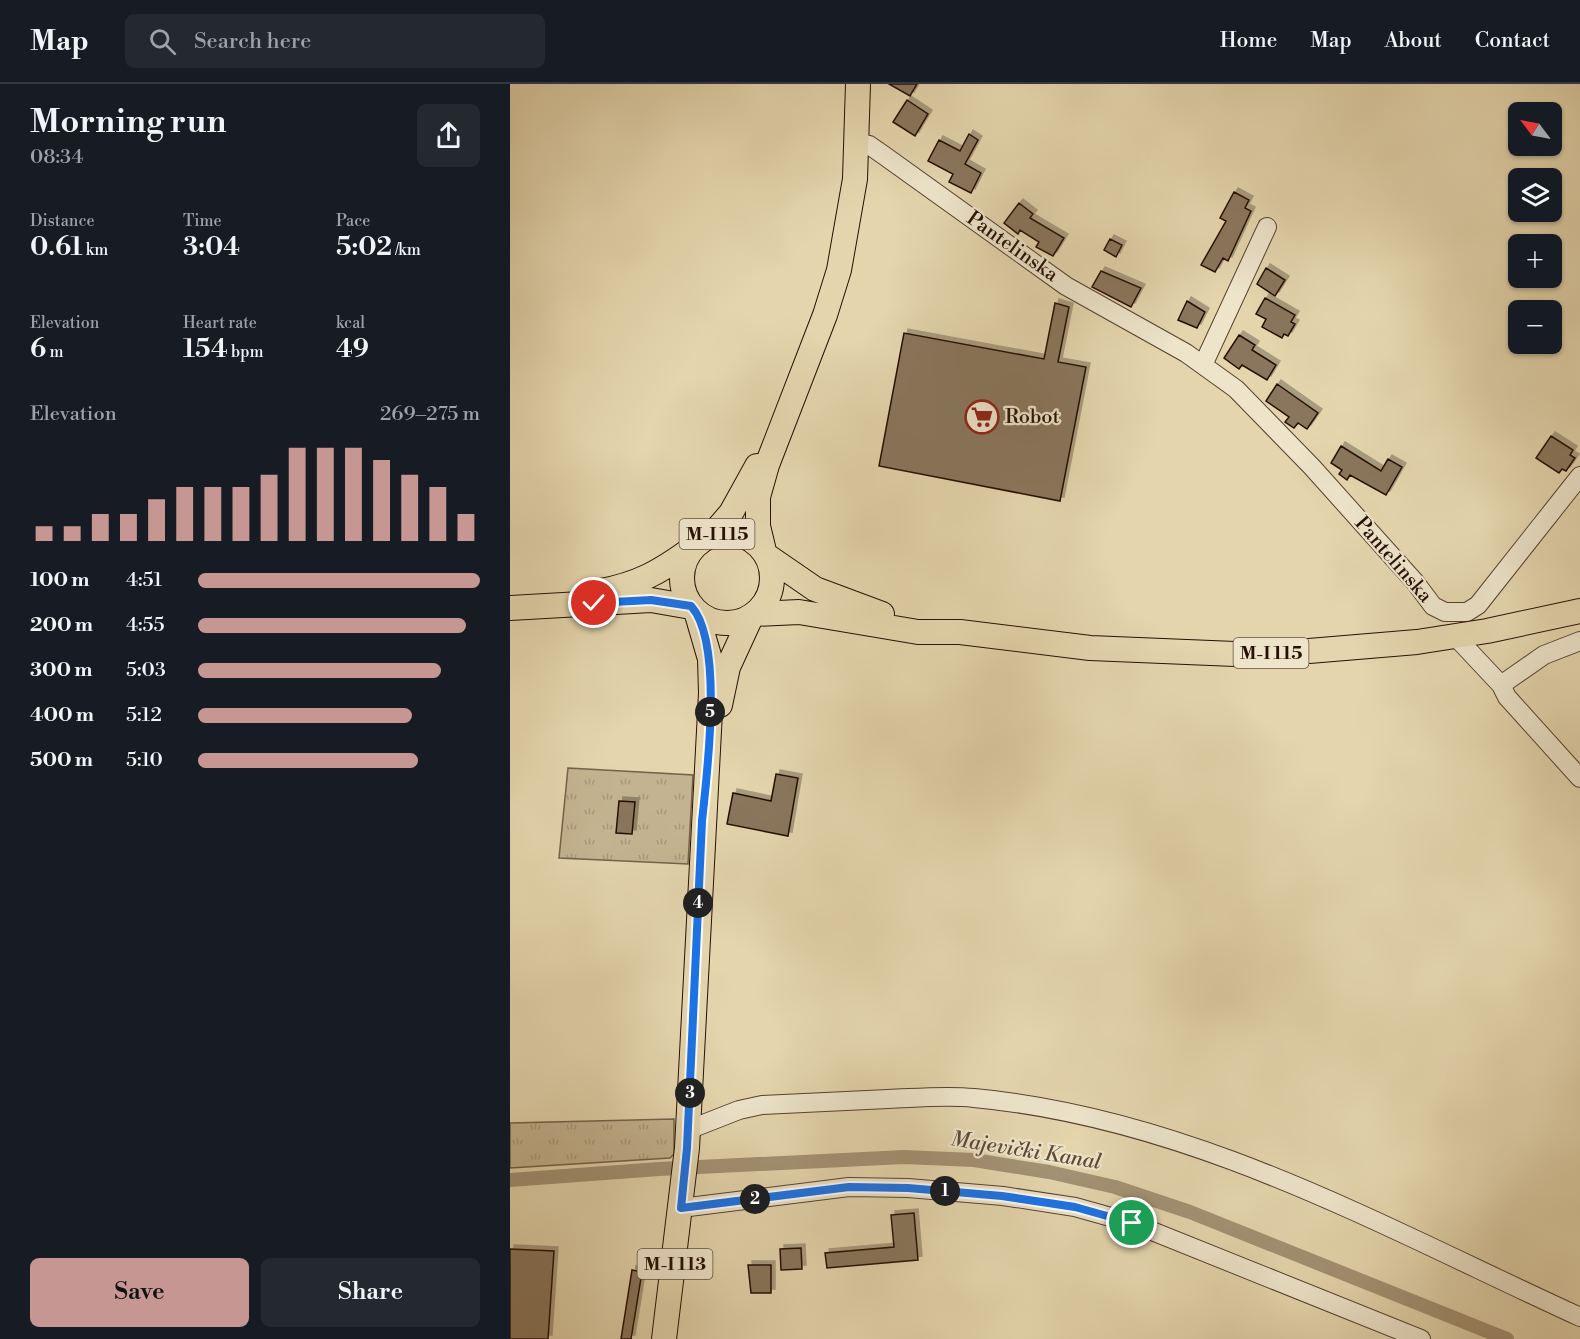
<!DOCTYPE html>
<html lang="en">
<head>
<meta charset="utf-8">
<style>
	body { margin:0; font-family:"Libre Bodoni",serif; background:#242831; color:#f1f3f6; height:100vh; display:flex; flex-direction:column; font-size:22px; white-space:nowrap }
	* { box-sizing:border-box; margin:0 }
	p { font-size:20px; color:#9ea1a6 }
	.icon { flex:none; width:33px; height:33px; fill:none; stroke:currentColor; stroke-width:2; stroke-linecap:round; stroke-linejoin:round }
	.map { position:relative; flex:1; overflow:hidden }
	.panel { display:flex; flex-direction:column; background:#171b24; width:510px }
	.panel>* { flex:none }
	.needle { width:39px; rotate:302deg }
	.buttons { position:absolute; left:998px; top:18px; display:grid; gap:12px }
	.buttons a { display:grid; place-items:center; width:54px; height:54px; border-radius:9px; background:#171b24; box-shadow:0 2px 4px #0004; font-size:30px }
	.pin { position:absolute; display:grid; place-items:center; width:51px; height:51px; color:#fff; margin:-26px; border:3px solid #fff; border-radius:50%; box-shadow:0 2px 6px #0007 }
	.km { position:absolute; width:30px; height:30px; margin:-15px; border-radius:50%; background:#222; color:#fff; font-size:16px; line-height:30px; text-align:center }
	.round { display:grid; place-items:center; flex:none; width:63px; height:63px; border-radius:9px; background:#242831 }
	.summary { display:flex; align-items:center; justify-content:space-between; height:102px; padding:0 30px }
	h1 { font-size:33px; font-weight:600; line-height:45px }
	.figures { display:grid; grid-template-columns:repeat(3,1fr); gap:9px; height:102px; padding:6px 30px }
	.figures div { display:grid; align-content:center }
	.figures b { font-size:26px; font-weight:600 }
	.figures small { font-size:16px; font-weight:400 }
	.figures p { font-size:16px }
	.chart { height:168px; padding:12px 30px }
	.chart p { display:flex; justify-content:space-between }
	.chart svg { width:100%; height:108px; margin-top:6px; stroke:#c59692; stroke-width:6 }
	.button { display:flex; gap:12px; margin-top:auto; padding:12px 30px }
	.button a { flex:1; height:69px; border-radius:9px; background:#c59692; color:#111; font-size:24px; font-weight:600; line-height:69px; text-align:center }
	.button a+a { background:#242831; color:#f1f3f6 }
	ul { padding:0 30px; list-style:none; font-size:20px }
	li { display:grid; grid-template-columns:96px 72px 1fr; align-items:center; height:45px }
	li i { height:15px; border-radius:8px; background:#c59692 }
	header { display:flex; align-items:center; gap:36px; box-sizing:border-box; height:84px; padding:0 30px; background:#171b24; border-bottom:2px solid #363941 }
	header strong { font-size:28px }
	nav { display:flex; gap:33px; margin-inline-start:auto; font-size:21px }
	.search { width:420px; height:54px; background:#242831; display:flex; align-items:center; gap:15px; box-sizing:border-box; padding:0 21px; border-radius:9px; color:#9ea1a6; font-size:22px }
	main { display:flex; flex:1; min-height:0 }
	.map>svg:first-child { display:block }
	.grass { fill:url(#grass-tufts); stroke:#75614a; stroke-width:1.5 }
	.lines { fill:none; stroke-linecap:round; stroke-linejoin:round }
	.canal { stroke:#a39274; stroke-width:14 }
	.building { fill:#89765c; stroke:#260f05; stroke-width:1.5; filter:url(#shadow) }
	.minor-casing { stroke:#56402f; stroke-width:20 }
	.major-casing { stroke:#260f05; stroke-width:26 }
	.minor { stroke:#ede4ca; stroke-width:18 }
	.major { stroke:#e4d5ad; stroke-width:24 }
	.route-casing { stroke:#fff; stroke-width:12 }
	.route { stroke:#1a73e8; stroke-width:8 }
	.labels { text-anchor:middle; dominant-baseline:central; stroke-width:4.5; stroke-linejoin:round; paint-order:stroke }
	.shield { fill:#ede4ca; stroke:#624f40; stroke-width:1.5 }
	.shield-label { font-size:18px; font-weight:bold; fill:#260f05 }
	.street-label { font-size:20px; fill:#260f05; stroke:#ede4ca }
	.poi-label { font-size:20px; fill:#260f05; stroke:#ede4ca; text-anchor:start }
	.water-label { font-size:21px; font-style:italic; fill:#5e4a37; stroke:#ede4ca }
</style>
</head>
<body>
<header>
<strong>Map</strong>
<div class="search"><svg class="icon" aria-label="search" viewBox="0 0 24 24"><circle cx="10" cy="10" r="6"/><path d="M15 15l6 6"/></svg>Search here</div>
<nav><a>Home</a><a>Map</a><a>About</a><a>Contact</a></nav>
</header>
<main>
<section class="panel">
<div class="summary"><div><h1>Morning run</h1><p>08:34</p></div><a class="round"><svg class="icon" aria-label="share" viewBox="0 0 24 24"><path d="M12 15V3M7 8l5-5 5 5M5 13v7h14v-7"/></svg></a></div>
<div class="figures">
<div><p>Distance</p><b>0.61<small> km</small></b></div>
<div><p>Time</p><b>3:04</b></div>
<div><p>Pace</p><b>5:02<small> /km</small></b></div>
</div>
<div class="figures">
<div><p>Elevation</p><b>6<small> m</small></b></div>
<div><p>Heart rate</p><b>154<small> bpm</small></b></div>
<div><p>kcal</p><b>49</b></div>
</div>
<div class="chart"><p><span>Elevation</span>269–275 m</p>
<svg viewBox="0 0 160 44" preserveAspectRatio="none"><path d="M5 44V38M15 44V38M25 44V33M35 44V33M45 44V27M55 44V22M65 44V22M75 44V22M85 44V17M95 44V6M105 44V6M115 44V6M125 44V11M135 44V17M145 44V22M155 44V33"/></svg>
</div>
<ul>
<li><b>100 m</b>4:51<i style="width:100%"></i></li>
<li><b>200 m</b>4:55<i style="width:95%"></i></li>
<li><b>300 m</b>5:03<i style="width:86%"></i></li>
<li><b>400 m</b>5:12<i style="width:76%"></i></li>
<li><b>500 m</b>5:10<i style="width:78%"></i></li>
</ul>
<div class="button"><a>Save</a><a>Share</a></div>
</section>
<div class="map">
<svg width="1070" height="1255" viewBox="0 0 1070 1255">
	<defs>
		<pattern id="grass-tufts" width="24" height="20" patternUnits="userSpaceOnUse" patternTransform="scale(1.5)"><rect width="24" height="20" fill="#c4b390"/><path d="M3 7l-1-3M5 7V3M7 7l1-3M15 17l-1-3M17 17v-4M19 17l1-3" fill="none" stroke="#a8997b"/></pattern>
		<filter id="shadow"><feDropShadow dx="4" dy="-4" stdDeviation="0" flood-color="#0004"/></filter>
	</defs>
	<rect width="100%" height="100%" fill="#e4d5ad"/>
	<filter id="stains"><feTurbulence type="fractalNoise" baseFrequency=".00333" numOctaves="4"/><feColorMatrix values="0 0 0 0 .2 0 0 0 0 .09 0 0 0 0 .02 0 0 0 .5 -.17"/></filter>
	<radialGradient id="worn" r=".72"><stop offset=".6" stop-color="#630" stop-opacity="0"/><stop offset="1" stop-color="#630" stop-opacity=".3"/></radialGradient>
	<path class="grass" d="M 58,684 L 183,691 L 178,780 L 49,774 Z
		M 164,1035 L 164,1070 L 160,1074 L 0,1084 L 0,1039 Z"/>
	<g class="lines">
		<path class="canal" d="M 0,1096 L 149,1085 L 394,1073 L 464,1076 L 539,1088 L 605,1103 L 680,1128 L 997,1255"/>
	</g>
	<path class="building" d="M 379,0 L 407,0 L 400,12 Z
		M 397,16 L 418,30 L 405,52 L 383,38 Z
		M 459,50 L 468,56 L 455,80 L 471,89 L 461,109 L 439,98 L 443,90 L 418,77 L 429,56 L 450,67 Z
		M 724,108 L 739,116 L 735,124 L 741,127 L 718,177 L 713,174 L 705,188 L 691,181 L 716,137 L 710,134 Z
		M 509,119 L 523,130 L 520,134 L 554,154 L 543,172 L 526,163 L 529,158 L 510,146 L 508,150 L 494,139 Z
		M 600,155 L 612,161 L 606,173 L 594,166 Z
		M 756,184 L 775,196 L 765,212 L 747,200 Z
		M 591,187 L 631,204 L 621,223 L 582,203 Z
		M 755,214 L 785,231 L 781,238 L 785,240 L 778,252 L 774,250 L 772,254 L 752,243 L 756,235 L 746,230 Z
		M 677,217 L 695,228 L 687,244 L 668,236 Z
		M 545,219 L 559,223 L 548,278 L 576,283 L 550,417 L 369,382 L 394,249 L 534,275 Z
		M 729,251 L 745,261 L 742,266 L 766,281 L 757,296 L 732,281 L 729,285 L 714,274 Z
		M 767,300 L 808,329 L 797,345 L 788,339 L 784,344 L 775,338 L 779,333 L 756,317 Z
		M 1041,352 L 1063,366 L 1060,371 L 1065,374 L 1056,387 L 1052,385 L 1049,389 L 1026,374 Z
		M 831,362 L 871,387 L 878,375 L 892,383 L 876,411 L 840,391 L 837,396 L 829,390 L 832,386 L 821,379 Z
		M 266,690 L 288,694 L 278,752 L 217,740 L 223,709 L 261,717 Z
		M 109,717 L 125,718 L 122,750 L 106,749 Z
		M 404,1129 L 408,1176 L 317,1184 L 315,1169 L 384,1163 L 381,1131 Z
		M 291,1164 L 292,1185 L 271,1186 L 270,1165 Z
		M 0,1165 L 44,1167 L 38,1255 L 0,1255 Z
		M 238,1181 L 261,1181 L 261,1209 L 241,1209 Z
		M 122,1186 L 132,1188 L 121,1255 L 111,1255 Z"/>
	<g class="lines">
		<defs>
			<path id="minor" d="M 347,58 L 359,61 L 372,70 L 556,202 L 676,269 L 726,305 L 802,383 L 905,498 L 923,522 L 935,528 L 957,528 L 968,521 L 1070,392
				M 693,281 L 757,143
				M 945,552 L 991,601 L 997,613 L 1070,694
				M 991,601 L 1034,571 L 1070,557
				M 178,1046 L 229,1026 L 252,1021 C 294,1019 336,1017 378,1015 C 406,1014 436,1011 464,1014 C 682,1034 875,1144 1070,1233
				M 171,1124 L 339,1103 L 398,1104 L 493,1112 L 565,1123 L 622,1139 L 911,1255"/>
			<path id="major" d="M172 494a45 45 0 1 1 90 0a45 45 0 1 1-90 0Z
				M 202,451 L 221,429 L 247,382
				M 254,467 L 248,442 L 248,413 L 257,381 L 315,231 L 329,186 L 345,95 L 348,0
				M 257,472 L 305,505 L 372,530
				M 91,507 C 128,500 150,488 180,466
				M 0,524 L 141,516 L 181,523
				M 245,530 L 289,528 L 408,548 L 450,548 L 580,564 L 725,570 L 799,567 L 907,558 L 977,547 L 1070,527
				M 210,621 L 218,583 L 241,533
				M 154,1255 L 177,1064 L 201,609 L 200,575 L 186,527"/>
		</defs>
		<use href="#minor" class="minor-casing"/>
		<use href="#major" class="major-casing"/>
		<use href="#minor" class="minor"/>
		<use href="#major" class="major"/>
	</g>
	<g class="lines">
		<defs>
			<path id="route" d="M 84,519 L 141,516 L 181,522 C 214,558 197,690 192,737 L 177,1064 L 171,1124 L 339,1103 L 398,1104 L 492,1112 L 565,1123 L 622,1139"/>
		</defs>
		<use href="#route" class="route-casing"/>
		<use href="#route" class="route"/>
	</g>
	<defs>
		<symbol id="supermarket-ring" viewBox="-11 -11 22 22"><circle r="9.5" fill="#ede4ca" stroke="#8f2418" stroke-width="1.5"/><path d="M-6-5.5h2.5l.6 2H6L4.5 2H-2.5L-4.4-4H-6ZM-1.5 3.2a1.3 1.3 0 1 0 .1 0ZM3 3.2a1.3 1.3 0 1 0 .1 0Z" fill="#8f2418"/></symbol>
	</defs>
	<g fill-rule="evenodd">
		<use href="#supermarket-ring" x="453" y="314" width="38" height="38"/>
	</g>
	<g class="labels">
		<g class="shield">
			<rect x="169.5" y="435" width="75" height="30" rx="4.5"/>
			<rect x="723.5" y="554" width="75" height="30" rx="4.5"/>
			<rect x="127.5" y="1165" width="75" height="30" rx="4.5"/>
		</g>
		<g class="shield-label">
			<text x="207" y="450">M-I 115</text>
			<text x="761" y="569">M-I 115</text>
			<text x="165" y="1180">M-I 113</text>
		</g>
		<g class="street-label">
			<text transform="translate(502 163) rotate(35)">Pantelinska</text>
			<text transform="translate(883 476) rotate(49)">Pantelinska</text>
		</g>
		<g class="poi-label">
			<text x="495" y="333">Robot</text>
		</g>
		<g class="water-label">
			<text transform="translate(516 1067) rotate(9)">Majevički Kanal</text>
		</g>
	</g>
	<rect width="100%" height="100%" filter="url(#stains)"/>
	<rect width="100%" height="100%" fill="url(#worn)"/>
</svg>
<div class="buttons">
<a><svg class="needle" viewBox="-14 -14 28 28"><path d="M0-13l5 13h-10z" fill="#e53935"/><path d="M0 13l5-13h-10z" fill="#9ea1a6"/></svg></a>
<a><svg class="icon" aria-label="layers" viewBox="0 0 24 24"><path d="M12 4l9 5-9 5-9-5zM3 14l9 5 9-5"/></svg></a>
<a>+</a>
<a>−</a>
</div>
<div class="pin" style="left:622px;top:1139px;background:#1e9e55"><svg class="icon" aria-label="arrive" viewBox="0 0 24 24"><path d="M6 21V4h12l-3 4 3 4H6"/></svg></div>
<div class="pin" style="left:84px;top:519px;background:#d93025"><svg class="icon" aria-label="check" viewBox="0 0 24 24"><path d="M5 12l5 5 9-10"/></svg></div>
<b class="km" style="left:435px;top:1107px">1</b>
<b class="km" style="left:245px;top:1115px">2</b>
<b class="km" style="left:180px;top:1009px">3</b>
<b class="km" style="left:188px;top:819px">4</b>
<b class="km" style="left:200px;top:628px">5</b>
</div>
</main>
</body>
</html>
